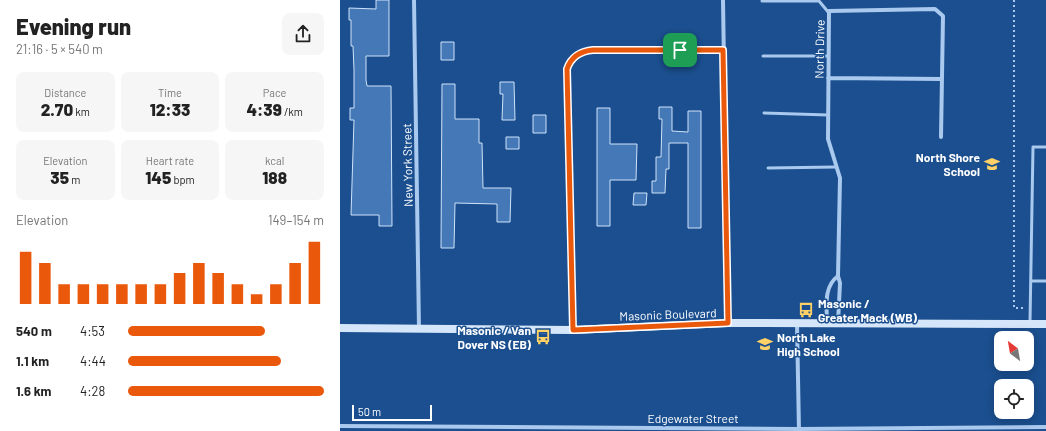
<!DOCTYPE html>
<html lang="en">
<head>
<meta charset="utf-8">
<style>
	body { margin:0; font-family:Barlow,sans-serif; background:#f6f6f6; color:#222; height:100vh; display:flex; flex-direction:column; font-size:15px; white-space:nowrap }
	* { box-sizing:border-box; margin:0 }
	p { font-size:13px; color:#767676 }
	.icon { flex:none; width:22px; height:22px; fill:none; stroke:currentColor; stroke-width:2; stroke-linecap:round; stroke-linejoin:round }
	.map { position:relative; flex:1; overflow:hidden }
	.side { display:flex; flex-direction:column; background:#fff; width:340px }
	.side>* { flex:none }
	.needle { width:26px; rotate:329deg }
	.buttons { position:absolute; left:654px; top:331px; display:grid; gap:8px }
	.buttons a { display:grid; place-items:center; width:40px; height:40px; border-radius:8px; background:#fff; box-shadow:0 2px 10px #0003; font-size:20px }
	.scale { position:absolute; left:12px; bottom:10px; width:80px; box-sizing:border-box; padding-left:4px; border:2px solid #fff; border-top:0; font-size:11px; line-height:14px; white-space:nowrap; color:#fff; -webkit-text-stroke:3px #1b4f8f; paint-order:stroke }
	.pin { position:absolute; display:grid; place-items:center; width:34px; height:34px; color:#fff; margin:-17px; border-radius:8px; box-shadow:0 2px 6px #0006 }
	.round { display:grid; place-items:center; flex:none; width:42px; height:42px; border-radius:8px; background:#f6f6f6 }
	.summary { display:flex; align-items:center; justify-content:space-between; height:68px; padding:0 16px }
	h1 { font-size:22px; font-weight:800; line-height:30px }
	.figures { display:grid; grid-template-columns:repeat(3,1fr); gap:6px; height:68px; padding:4px 16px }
	.figures div { display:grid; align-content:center; border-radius:8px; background:#f6f6f6; text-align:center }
	.figures b { font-size:17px; font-weight:800 }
	.figures small { font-size:11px; font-weight:400 }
	.figures p { font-size:11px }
	.chart { height:112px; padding:8px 16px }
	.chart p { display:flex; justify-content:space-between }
	.chart svg { width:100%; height:72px; margin-top:4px; stroke:#ea580c; stroke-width:6 }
	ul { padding:0 16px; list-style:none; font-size:13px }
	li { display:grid; grid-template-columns:64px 48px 1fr; align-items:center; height:30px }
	li i { height:10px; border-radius:5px; background:#ea580c }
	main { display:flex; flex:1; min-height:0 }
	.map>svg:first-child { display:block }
	.building { fill:#4478b7; stroke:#cfe3fa }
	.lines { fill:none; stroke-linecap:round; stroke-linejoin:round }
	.path { stroke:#a9c9ee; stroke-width:2; stroke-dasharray:2 3; stroke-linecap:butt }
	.lane { stroke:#a9c9ee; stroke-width:3 }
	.street { stroke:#a9c9ee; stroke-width:4 }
	.secondary { stroke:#d6e6fa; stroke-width:8 }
	.route-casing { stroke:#fff; stroke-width:8 }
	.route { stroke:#ea580c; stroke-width:5 }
	.labels { text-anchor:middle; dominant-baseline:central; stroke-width:3; stroke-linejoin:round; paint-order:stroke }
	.street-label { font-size:12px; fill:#fff; stroke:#1b4f8f }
	.poi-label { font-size:12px; font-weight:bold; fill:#fff; stroke:#1b4f8f; text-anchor:end }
</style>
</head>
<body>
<main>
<section class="side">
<div class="summary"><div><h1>Evening run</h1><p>21:16 · 5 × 540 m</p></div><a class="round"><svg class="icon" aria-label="share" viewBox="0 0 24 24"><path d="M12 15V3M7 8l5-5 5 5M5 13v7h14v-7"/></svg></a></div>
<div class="figures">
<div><p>Distance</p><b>2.70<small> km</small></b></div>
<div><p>Time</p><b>12:33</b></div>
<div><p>Pace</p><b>4:39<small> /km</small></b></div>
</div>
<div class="figures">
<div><p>Elevation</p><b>35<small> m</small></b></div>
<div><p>Heart rate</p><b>145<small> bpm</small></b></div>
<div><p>kcal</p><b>188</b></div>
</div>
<div class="chart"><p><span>Elevation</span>149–154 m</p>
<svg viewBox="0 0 160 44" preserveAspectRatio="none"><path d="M5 44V12M15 44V19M25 44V32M35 44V32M45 44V32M55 44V32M65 44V32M75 44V32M85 44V25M95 44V19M105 44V25M115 44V32M125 44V38M135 44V32M145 44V19M155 44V6"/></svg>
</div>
<ul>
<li><b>540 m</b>4:53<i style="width:70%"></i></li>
<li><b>1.1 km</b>4:44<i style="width:78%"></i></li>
<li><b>1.6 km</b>4:28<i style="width:100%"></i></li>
</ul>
</section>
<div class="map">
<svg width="706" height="431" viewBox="0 0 706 431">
	<rect width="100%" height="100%" fill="#1b4f8f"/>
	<path class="building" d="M 36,0 L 49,0 L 49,56 L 26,56 L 26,80 L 27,86 L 51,86 L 52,226 L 39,226 L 39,215 L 11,215 L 14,120 L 10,120 L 10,108 L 14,108 L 14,70 L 13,46 L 11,46 L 11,20 L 9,20 L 9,8 L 36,9 Z
		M 101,42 L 114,42 L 114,60 L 101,60 Z
		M 160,82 L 174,82 L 175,120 L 162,120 L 163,94 L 160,94 Z
		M 102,84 L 115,84 L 115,119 L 139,119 L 139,143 L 142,143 L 143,188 L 171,188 L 170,222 L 157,222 L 157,204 L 115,203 L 114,248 L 101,248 Z
		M 319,107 L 332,107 L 332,131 L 348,132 L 348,111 L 361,111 L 361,228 L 348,228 L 348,143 L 329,143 L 329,169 L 326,169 L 325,193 L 312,193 L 312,181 L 316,181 L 316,157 L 321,157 L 322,119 L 319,119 Z
		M 257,108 L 270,108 L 270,144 L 297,144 L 296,180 L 270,180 L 270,226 L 257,226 Z
		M 193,115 L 206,115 L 206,133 L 193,133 Z
		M 166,137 L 179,137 L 179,149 L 166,149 Z
		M 294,193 L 307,193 L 306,205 L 293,205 Z"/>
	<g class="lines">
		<path class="path" d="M 674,0 L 674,308 L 684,308"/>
		<path class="lane" d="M 422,1 L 479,1 L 489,13
			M 423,56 L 488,56
			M 424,113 L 488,115
			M 428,168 L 496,167
			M 691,281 L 706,281
			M 690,322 L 693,147 L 706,147"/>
		<path class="street" d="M 74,0 L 79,329
			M 383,0 L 388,323
			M 488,78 L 602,79
			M 498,276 L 500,178 L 488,139 L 489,11 L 595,9 L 603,16 L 601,137
			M 457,324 L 459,431
			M 487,324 C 487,307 483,287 498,276 L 500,283 L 498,323
			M 233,330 L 226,76 C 227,60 237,52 253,50 L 383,50
			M 0,426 L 459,429 L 706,427"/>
		<path class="secondary" d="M 0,328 L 233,330 L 388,323 L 706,324"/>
	</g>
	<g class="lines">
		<defs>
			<path id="route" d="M 253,50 L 383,50 L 388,323 L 233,330 L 227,69 C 231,57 241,51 253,50 Z"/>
		</defs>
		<use href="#route" class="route-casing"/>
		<use href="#route" class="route"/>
	</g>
	<defs>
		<symbol id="school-bare" viewBox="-9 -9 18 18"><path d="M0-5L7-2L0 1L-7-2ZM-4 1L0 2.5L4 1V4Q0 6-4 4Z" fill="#ffd166" stroke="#1b4f8f" stroke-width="2.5" paint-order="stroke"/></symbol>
		<symbol id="bus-bare" viewBox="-9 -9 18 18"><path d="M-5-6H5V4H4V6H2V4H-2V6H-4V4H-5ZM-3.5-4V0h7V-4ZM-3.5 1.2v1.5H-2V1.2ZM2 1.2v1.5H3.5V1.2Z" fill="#ffd166" stroke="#1b4f8f" stroke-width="2.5" paint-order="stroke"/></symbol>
	</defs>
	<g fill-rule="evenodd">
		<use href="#school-bare" x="641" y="153" width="22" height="22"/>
		<use href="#bus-bare" x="455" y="299" width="22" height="22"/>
		<use href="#bus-bare" x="192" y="326" width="22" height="22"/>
		<use href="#school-bare" x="414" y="333" width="22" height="22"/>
	</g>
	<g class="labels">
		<g class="street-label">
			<text transform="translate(479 49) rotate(-89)">North Drive</text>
			<text transform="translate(67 165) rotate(-91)">New York Street</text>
			<text transform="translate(328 314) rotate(-2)">Masonic Boulevard</text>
			<text x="353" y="418">Edgewater Street</text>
		</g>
		<g class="poi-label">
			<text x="640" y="157">North Shore<tspan x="640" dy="14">School</tspan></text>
			<text x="478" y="303" text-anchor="start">Masonic /<tspan x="478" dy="14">Greater Mack (WB)</tspan></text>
			<text x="191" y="330">Masonic / Van<tspan x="191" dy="14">Dover NS (EB)</tspan></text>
			<text x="437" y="337" text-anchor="start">North Lake<tspan x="437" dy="14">High School</tspan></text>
		</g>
	</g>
</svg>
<div class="buttons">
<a><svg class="needle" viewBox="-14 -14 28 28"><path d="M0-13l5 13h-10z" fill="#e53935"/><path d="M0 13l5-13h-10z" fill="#767676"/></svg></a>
<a><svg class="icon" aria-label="locate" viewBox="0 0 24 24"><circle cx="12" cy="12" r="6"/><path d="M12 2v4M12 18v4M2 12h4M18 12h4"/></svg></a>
</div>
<div class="scale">50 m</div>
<div class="pin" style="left:340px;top:50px;background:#1e9e55"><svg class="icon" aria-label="arrive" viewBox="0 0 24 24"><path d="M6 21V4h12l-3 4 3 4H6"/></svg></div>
</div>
</main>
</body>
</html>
